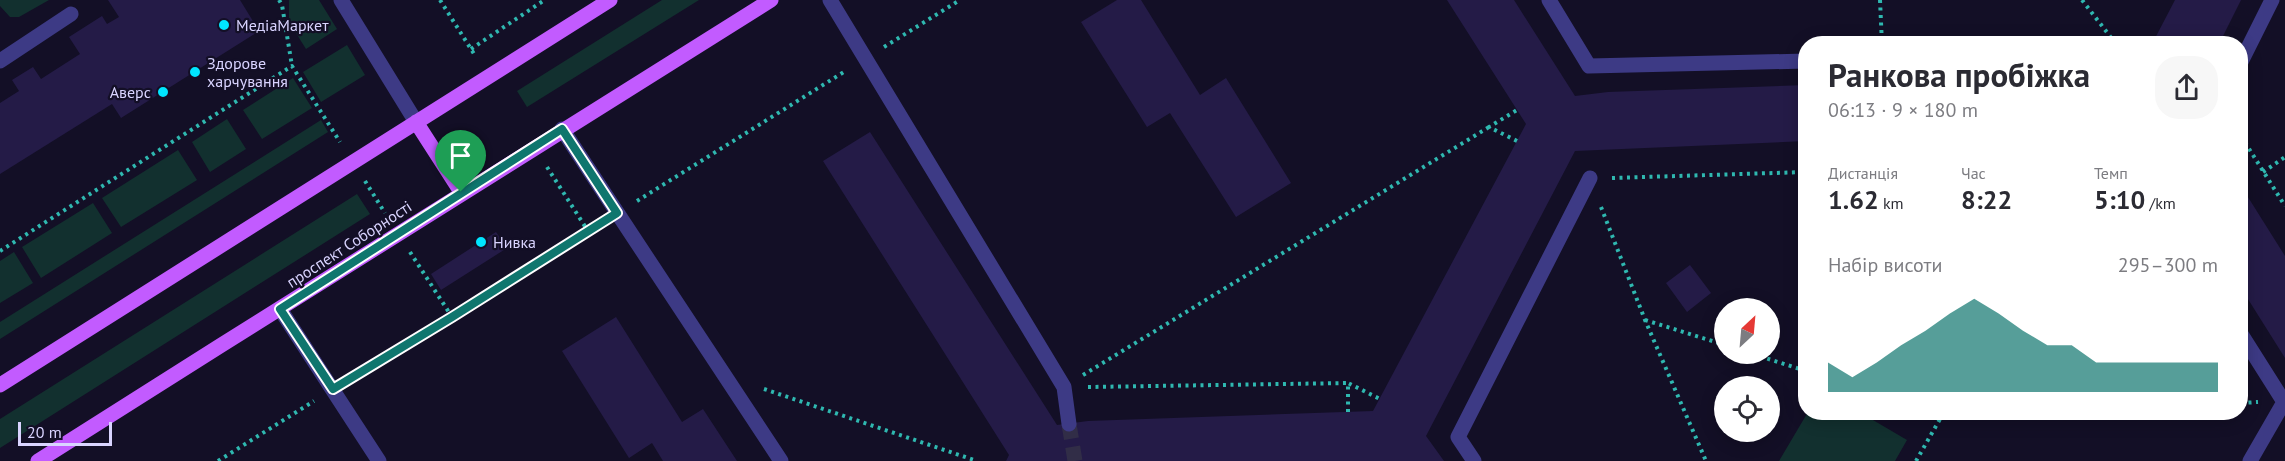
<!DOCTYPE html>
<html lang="uk">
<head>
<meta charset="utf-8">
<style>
	body { margin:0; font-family:"PT Sans",sans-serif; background:#f7f7f7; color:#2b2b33; height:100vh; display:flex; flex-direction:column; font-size:22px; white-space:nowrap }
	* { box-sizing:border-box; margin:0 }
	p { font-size:20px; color:#7c7c81 }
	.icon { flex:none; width:33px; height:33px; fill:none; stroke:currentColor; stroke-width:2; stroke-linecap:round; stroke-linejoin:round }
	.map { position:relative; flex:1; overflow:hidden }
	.panel { position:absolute; left:1798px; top:36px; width:450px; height:384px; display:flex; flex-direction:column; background:#fff; border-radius:24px; box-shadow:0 3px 15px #0003 }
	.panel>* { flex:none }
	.needle { width:39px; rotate:26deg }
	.fabs { position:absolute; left:1714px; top:298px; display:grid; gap:12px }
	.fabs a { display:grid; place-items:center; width:66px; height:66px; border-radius:50%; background:#fff; box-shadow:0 3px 15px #0003; font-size:30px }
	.scale { position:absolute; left:18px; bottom:15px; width:94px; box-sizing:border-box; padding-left:6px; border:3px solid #d9d4ff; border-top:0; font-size:16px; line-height:21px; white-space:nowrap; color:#d9d4ff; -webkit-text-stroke:4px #130f26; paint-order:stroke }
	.pin { position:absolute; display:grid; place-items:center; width:51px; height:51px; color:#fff; margin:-62px -26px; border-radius:50% 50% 50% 0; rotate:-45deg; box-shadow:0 0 6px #0007 }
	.pin .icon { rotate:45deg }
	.round { display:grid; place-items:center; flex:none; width:63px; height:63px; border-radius:24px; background:#f7f7f7 }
	.head { display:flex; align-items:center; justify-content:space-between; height:102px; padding:0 30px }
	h1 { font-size:33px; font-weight:800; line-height:45px }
	.figures { display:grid; grid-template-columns:repeat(3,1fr); gap:9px; height:102px; padding:6px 30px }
	.figures div { display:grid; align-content:center }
	.figures b { font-size:26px; font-weight:800 }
	.figures small { font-size:16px; font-weight:400 }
	.figures p { font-size:16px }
	.chart { height:168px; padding:12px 30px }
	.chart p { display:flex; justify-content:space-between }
	.chart svg { width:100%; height:108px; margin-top:6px; fill:#0f766e; opacity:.7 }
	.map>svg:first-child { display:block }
	.green { fill:#12302f }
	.building { fill:#241b47 }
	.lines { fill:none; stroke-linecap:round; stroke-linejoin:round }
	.minor-tunnel { stroke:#312d47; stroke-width:15; stroke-dasharray:15 8; stroke-linecap:butt }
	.path { stroke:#2fb8b0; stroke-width:4; stroke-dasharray:3 4.5; stroke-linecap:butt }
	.minor { stroke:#3d3a85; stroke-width:15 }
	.major { stroke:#c25bff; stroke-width:15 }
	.route-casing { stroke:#fff; stroke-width:12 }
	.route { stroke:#0f766e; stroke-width:8 }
	.poi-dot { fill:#00e5ff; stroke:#130f26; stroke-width:2 }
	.labels { text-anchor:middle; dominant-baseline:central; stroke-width:4.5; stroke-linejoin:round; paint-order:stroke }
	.poi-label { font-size:16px; fill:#d9d4ff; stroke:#130f26; text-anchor:start }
	.street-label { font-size:16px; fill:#d9d4ff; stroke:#130f26 }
</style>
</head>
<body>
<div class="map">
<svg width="2285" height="461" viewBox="0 0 2285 461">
	<rect width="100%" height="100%" fill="#130f26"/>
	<path class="green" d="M 0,0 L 49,0 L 19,17 L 10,17 L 0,6 Z
		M 289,0 L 319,0 L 337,29 L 306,49 L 289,22 Z
		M 662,0 L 699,0 L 527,107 L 517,91 Z
		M 347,45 L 365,75 L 321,102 L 303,72 Z
		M 293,78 L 312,108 L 262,139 L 243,110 Z
		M 227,119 L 246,149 L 210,172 L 192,142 Z
		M 321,120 L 328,132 L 0,339 L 0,322 Z
		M 178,150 L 197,180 L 121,227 L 102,198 Z
		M 357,194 L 370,214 L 0,448 L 0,419 Z
		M 93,203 L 112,233 L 41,278 L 22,247 Z
		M 14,252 L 33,283 L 0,303 L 0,261 Z
		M 1808,412 L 1861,413 L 1907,440 L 1895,461 L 1779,461 Z"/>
	<path class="building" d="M 108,0 L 240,0 L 259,31 L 121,118 L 112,104 L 0,174 L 0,103 L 19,91 L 12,80 L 33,67 L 41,79 L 80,54 L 69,37 L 102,16 L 107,24 L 119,17 Z
		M 1117,0 L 1141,0 L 1200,95 L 1226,78 L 1291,183 L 1236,217 L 1170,113 L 1147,127 L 1081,22 Z
		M 1447,0 L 1514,0 L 1575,96 L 1608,92 L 1806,85 L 1806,141 L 1575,151 L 1426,436 L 1444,461 L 1006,461 L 1009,455 L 823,161 L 870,132 L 1057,425 L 1088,421 L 1373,411 L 1526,124 Z
		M 2175,0 L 2241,0 L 2219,44 L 2152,44 Z
		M 2241,186 L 2285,256 L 2285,358 L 2241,288 Z
		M 496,232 L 507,248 L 441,290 L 431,274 Z
		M 1690,265 L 1711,293 L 1687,312 L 1666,283 Z
		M 616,317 L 682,422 L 703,409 L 737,461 L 663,461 L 652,443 L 629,458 L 562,351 Z"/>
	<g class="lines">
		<path class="minor-tunnel" d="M 1069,424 L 1075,461"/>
		<path class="path" d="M 279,0 L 282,5 L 292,66
			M 440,0 L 476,57
			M 1880,0 L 1882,44
			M 2082,0 L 2116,44
			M 884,47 L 960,0
			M 471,49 L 543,1
			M 2241,136 L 2285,206
			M 1517,141 L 1489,127 L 1517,110
			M 547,167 L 588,231
			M 2263,172 L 2285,157
			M 1612,178 L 1806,172
			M 365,181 L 385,213
			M 637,201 L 847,70
			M 1601,207 L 1645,320 L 1706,461
			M 0,251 L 292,66 L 340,142
			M 410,252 L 452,317
			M 1645,320 L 1725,345
			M 1753,354 L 1806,371
			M 1083,375 L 1489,127
			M 351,378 L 597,225
			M 1088,387 L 1348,383
			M 764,389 L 977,461
			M 2241,403 L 2258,402
			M 1348,412 L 1348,383 L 1380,399
			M 1940,412 L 1975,412
			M 218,461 L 314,401
			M 1916,461 L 1944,412"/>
		<path class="minor" d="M 341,0 L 416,122
			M 830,0 L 1064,387 L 1069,424
			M 1549,0 L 1589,66 L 1806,61
			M 0,61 L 71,14
			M 2241,62 L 2272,0
			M 562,129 L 781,461
			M 280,309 L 379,461
			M 2241,334 L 2284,402 L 2250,461
			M 1474,461 L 1458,437 L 1590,178"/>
		<path class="major" d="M 416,122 L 461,192
			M 0,385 L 610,0
			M 38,461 C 282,307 525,152 771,0"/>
	</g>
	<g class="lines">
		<defs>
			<path id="route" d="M 562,129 L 617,213 L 452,317 L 333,389 L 280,309 Z"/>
		</defs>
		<use href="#route" class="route-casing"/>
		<use href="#route" class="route"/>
	</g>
	<g class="poi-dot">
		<circle cx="224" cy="25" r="6"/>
		<circle cx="195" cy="72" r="6"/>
		<circle cx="163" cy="92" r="6"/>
		<circle cx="481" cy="242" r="6"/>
	</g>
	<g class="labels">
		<g class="poi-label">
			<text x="236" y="25">МедіаМаркет</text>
			<text x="207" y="63">Здорове<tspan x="207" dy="18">харчування</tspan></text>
			<text x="151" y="92" text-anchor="end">Аверс</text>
			<text x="493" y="242">Нивка</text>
		</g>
		<g class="street-label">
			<text transform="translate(349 244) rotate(-33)">проспект Соборності</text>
		</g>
	</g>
</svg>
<div class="fabs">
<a><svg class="needle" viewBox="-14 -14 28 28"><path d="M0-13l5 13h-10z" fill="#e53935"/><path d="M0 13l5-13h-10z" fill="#7c7c81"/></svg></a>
<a><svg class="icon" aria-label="locate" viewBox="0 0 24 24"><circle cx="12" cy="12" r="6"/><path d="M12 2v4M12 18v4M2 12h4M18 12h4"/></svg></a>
</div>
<div class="scale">20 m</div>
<div class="pin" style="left:461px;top:192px;background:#1e9e55"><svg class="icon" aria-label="arrive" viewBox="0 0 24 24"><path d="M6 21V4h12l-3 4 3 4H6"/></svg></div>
<section class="panel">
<div class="head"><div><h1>Ранкова пробіжка</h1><p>06:13 · 9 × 180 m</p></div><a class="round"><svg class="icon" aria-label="share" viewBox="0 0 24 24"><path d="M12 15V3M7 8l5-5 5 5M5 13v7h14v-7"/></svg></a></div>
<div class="figures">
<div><p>Дистанція</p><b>1.62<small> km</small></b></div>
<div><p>Час</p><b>8:22</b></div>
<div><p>Темп</p><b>5:10<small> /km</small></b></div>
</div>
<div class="chart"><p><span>Набір висоти</span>295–300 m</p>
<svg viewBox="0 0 160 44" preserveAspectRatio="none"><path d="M0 44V32L10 38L20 32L30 25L40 19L50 12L60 6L70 12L80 19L90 25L100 25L110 32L120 32L130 32L140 32L150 32L160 32V44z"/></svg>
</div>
</section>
</div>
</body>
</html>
